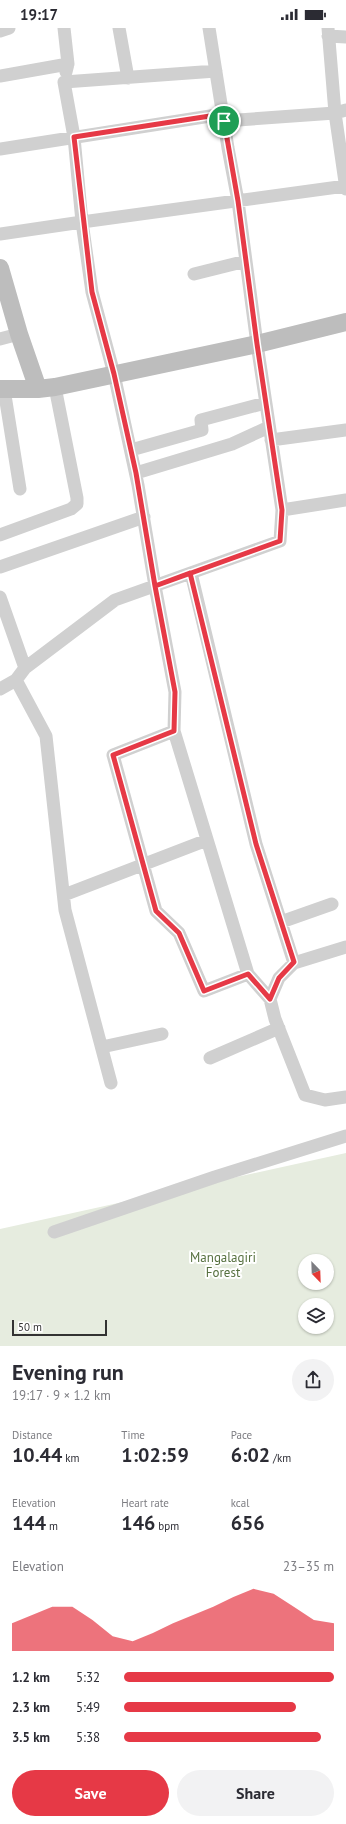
<!DOCTYPE html>
<html lang="en">
<head>
<meta charset="utf-8">
<style>
	body { margin:0; font-family:"PT Sans",sans-serif; background:#f2f2f3; color:#2b2b33; height:100vh; display:flex; flex-direction:column; font-size:15px; white-space:nowrap }
	* { box-sizing:border-box; margin:0 }
	p { font-size:13px; color:#7c7c81 }
	.icon { flex:none; width:22px; height:22px; fill:none; stroke:currentColor; stroke-width:2; stroke-linecap:round; stroke-linejoin:round }
	.map { position:relative; height:1318px; overflow:hidden }
	.sheet { display:flex; flex-direction:column; background:#fff; flex:1 }
	.sheet>* { flex:none }
	.needle { width:26px; rotate:157deg }
	.tools { position:absolute; left:298px; top:1226px; display:grid; gap:8px }
	.tools a { display:grid; place-items:center; width:36px; height:36px; border-radius:50%; background:#fff; box-shadow:0 1px 3px #0004; font-size:20px }
	.scale { position:absolute; left:12px; bottom:10px; width:95px; box-sizing:border-box; padding-left:4px; border:2px solid #333; border-top:0; font-size:11px; line-height:14px; white-space:nowrap; color:#333; -webkit-text-stroke:3px #fff; paint-order:stroke }
	.pin { position:absolute; display:grid; place-items:center; width:34px; height:34px; color:#fff; margin:-17px; border:2px solid #fff; border-radius:50%; box-shadow:0 1px 4px #0007 }
	.round { display:grid; place-items:center; flex:none; width:42px; height:42px; border-radius:21px; background:#f2f2f3 }
	.headline { display:flex; align-items:center; justify-content:space-between; height:68px; padding:0 12px }
	h1 { font-size:22px; font-weight:800; line-height:30px }
	.stats { display:grid; grid-template-columns:repeat(3,1fr); gap:6px; height:68px; padding:4px 12px }
	.stats div { display:grid; align-content:center }
	.stats b { font-size:20px; font-weight:800 }
	.stats small { font-size:11px; font-weight:400 }
	.stats p { font-size:11px }
	.chart { height:112px; padding:8px 12px }
	.chart p { display:flex; justify-content:space-between }
	.chart svg { width:100%; height:72px; margin-top:4px; fill:#e63946; opacity:.7 }
	.primary-button { display:flex; gap:8px; margin-top:auto; padding:8px 12px }
	.primary-button a { flex:1; height:46px; border-radius:24px; background:#e63946; color:#fff; font-size:16px; font-weight:800; line-height:46px; text-align:center }
	.primary-button a+a { background:#f2f2f3; color:#2b2b33 }
	ul { padding:0 12px; list-style:none; font-size:13px }
	li { display:grid; grid-template-columns:64px 48px 1fr; align-items:center; height:30px }
	li i { height:10px; border-radius:5px; background:#e63946 }
	.status { display:flex; justify-content:space-between; align-items:center; height:28px; padding:0 20px; background:#fff; direction:ltr }
	.status svg { height:11px; fill:currentColor }
	.map>svg:first-child { display:block }
	.green { fill:#e6ecdf; fill-rule:evenodd }
	.lines { fill:none; stroke-linecap:round; stroke-linejoin:round }
	.street { stroke:#d0d0d0; stroke-width:13 }
	.secondary { stroke:#bdbdbd; stroke-width:18 }
	.route-casing { stroke:#fff; stroke-width:8 }
	.route { stroke:#e63946; stroke-width:5 }
	.labels { text-anchor:middle; dominant-baseline:central; stroke-width:4; stroke-linejoin:round; paint-order:stroke }
	.park-label { font-size:13px; fill:#56703f; stroke:#fff }
</style>
</head>
<body>
<div class="status"><b>19:17</b><svg viewBox="0 0 49 12"><path d="M0 12V9h3v3zM5 12V6h3v6zM10 12V3h3v9zM15 12V0h3v12zM26 1h20v11H26zM47 4h2v5h-2z"/></svg></div>
<div class="map">
<svg width="346" height="1318" viewBox="0 0 346 1318">
	<rect width="100%" height="100%" fill="#fff"/>
	<path class="green" d="M 346,1125 L 346,1318 L 0,1318 L 0,1201 ZM 305,1233 L 327,1233 L 327,1255 L 305,1255 ZM 305,1277 L 327,1277 L 327,1299 L 305,1299 Z"/>
	<g class="lines">
		<path class="street" d="M 64,0 L 68,36 L 66,44
			M 119,0 L 128,50
			M 209,0 L 228,120 L 238,173 L 257,316 L 282,482
			M 328,0 L 335,85 L 346,161
			M 0,3 L 9,0
			M 328,8 L 346,9
			M 0,48 L 68,36
			M 224,93 L 335,85 L 346,82
			M 0,121 L 223,86
			M 0,206 L 82,194 L 74,109 L 64,54 L 216,43
			M 194,246 L 246,233
			M 0,311 L 19,306
			M 4,361 L 20,461
			M 271,412 L 346,402
			M 131,422 L 202,402 L 201,392 L 265,375
			M 136,445 L 232,416 L 269,399
			M 0,507 L 71,481 L 77,476 L 77,470 L 55,359
			M 0,539 L 144,489
			M 191,545 L 256,816 L 294,935
			M 0,569 L 25,640
			M 16,652 L 46,708 L 65,882 L 111,1055
			M 0,661 L 16,652 L 25,640 L 115,572 L 280,513 L 282,482 L 346,472
			M 174,703 L 113,727 L 156,883 L 179,905 L 204,963 L 248,946
			M 64,867 L 207,812
			M 281,894 L 332,876
			M 346,919 L 294,935 L 279,950 L 270,971 L 275,991 L 305,1067 L 325,1072 L 346,1069
			M 270,971 L 248,946 L 174,703 L 175,664 L 155,558 L 138,457 L 114,346 L 92,264 L 82,194 L 346,158
			M 102,1019 L 162,1006
			M 210,1030 L 279,1000
			M 54,1204 L 215,1149 L 346,1108"/>
		<path class="secondary" d="M 0,240 L 19,306 L 38,361
			M 0,361 L 38,361 L 55,359 L 257,316 L 346,294"/>
	</g>
	<g class="lines">
		<defs>
			<path id="route" d="M 224,93 L 238,173 L 257,316 L 282,482 L 280,513 L 155,558 L 175,664 L 174,703 L 113,727 L 156,883 L 179,905 L 204,963 L 248,946 L 270,971 L 279,950 L 294,934 L 256,816 L 190,545 L 155,558 L 136,445 L 114,346 L 92,264 L 74,109 L 223,86 L 224,93"/>
		</defs>
		<use href="#route" class="route-casing"/>
		<use href="#route" class="route"/>
	</g>
	<g class="labels">
		<g class="park-label">
			<text x="223" y="1229">Mangalagiri<tspan x="223" dy="15">Forest</tspan></text>
		</g>
	</g>
</svg>
<div class="tools">
<a><svg class="needle" viewBox="-14 -14 28 28"><path d="M0-13l5 13h-10z" fill="#e53935"/><path d="M0 13l5-13h-10z" fill="#7c7c81"/></svg></a>
<a><svg class="icon" aria-label="layers" viewBox="0 0 24 24"><path d="M12 4l9 5-9 5-9-5zM3 14l9 5 9-5"/></svg></a>
</div>
<div class="scale">50 m</div>
<div class="pin" style="left:224px;top:93px;background:#1e9e55"><svg class="icon" aria-label="arrive" viewBox="0 0 24 24"><path d="M6 21V4h12l-3 4 3 4H6"/></svg></div>
</div>
<section class="sheet">
<div class="headline"><div><h1>Evening run</h1><p>19:17 · 9 × 1.2 km</p></div><a class="round"><svg class="icon" aria-label="share" viewBox="0 0 24 24"><path d="M12 15V3M7 8l5-5 5 5M5 13v7h14v-7"/></svg></a></div>
<div class="stats">
<div><p>Distance</p><b>10.44<small> km</small></b></div>
<div><p>Time</p><b>1:02:59</b></div>
<div><p>Pace</p><b>6:02<small> /km</small></b></div>
</div>
<div class="stats">
<div><p>Elevation</p><b>144<small> m</small></b></div>
<div><p>Heart rate</p><b>146<small> bpm</small></b></div>
<div><p>kcal</p><b>656</b></div>
</div>
<div class="chart"><p><span>Elevation</span>23–35 m</p>
<svg viewBox="0 0 160 44" preserveAspectRatio="none"><path d="M0 44V27L10 22L20 17L30 17L40 25L50 35L60 38L70 33L80 27L90 22L100 17L110 11L120 6L130 9L140 17L150 25L160 27V44z"/></svg>
</div>
<ul>
<li><b>1.2 km</b>5:32<i style="width:100%"></i></li>
<li><b>2.3 km</b>5:49<i style="width:82%"></i></li>
<li><b>3.5 km</b>5:38<i style="width:94%"></i></li>
</ul>
<div class="primary-button"><a>Save</a><a>Share</a></div>
</section>
</body>
</html>
